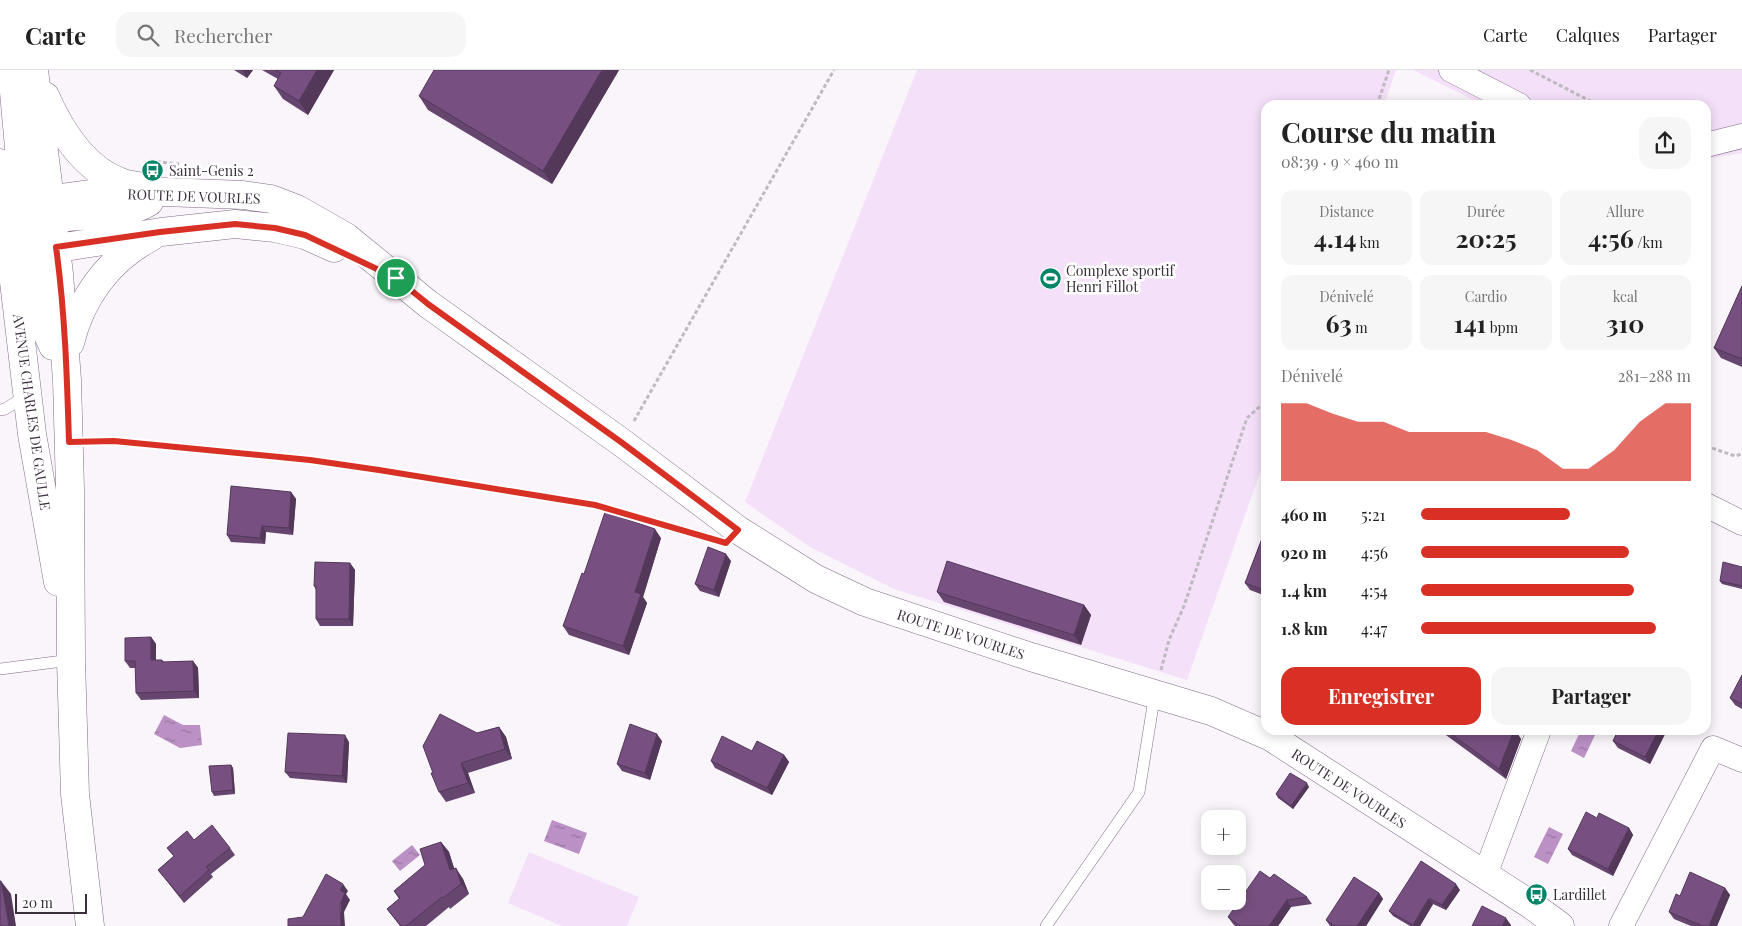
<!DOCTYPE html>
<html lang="fr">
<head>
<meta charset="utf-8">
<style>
	body { margin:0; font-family:"Playfair Display",serif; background:#f6f6f6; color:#222; height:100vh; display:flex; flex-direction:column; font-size:19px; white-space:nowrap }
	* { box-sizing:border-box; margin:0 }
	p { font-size:16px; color:#767676 }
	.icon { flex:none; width:28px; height:28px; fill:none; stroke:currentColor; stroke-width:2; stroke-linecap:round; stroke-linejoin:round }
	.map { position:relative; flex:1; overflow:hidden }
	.sheet { position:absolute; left:1261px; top:30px; width:450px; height:635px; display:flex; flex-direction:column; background:#fff; border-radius:15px; box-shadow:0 2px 12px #0003 }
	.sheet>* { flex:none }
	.buttons { position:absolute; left:1201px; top:740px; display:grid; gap:10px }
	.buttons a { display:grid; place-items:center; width:45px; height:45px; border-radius:10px; background:#fff; box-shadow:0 2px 12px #0003; font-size:25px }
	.scale { position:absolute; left:15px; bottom:12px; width:72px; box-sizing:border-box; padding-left:5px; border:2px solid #3a303c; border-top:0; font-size:14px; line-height:18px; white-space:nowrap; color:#3a303c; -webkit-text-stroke:4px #fff; paint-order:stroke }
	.pin { position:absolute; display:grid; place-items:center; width:42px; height:42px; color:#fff; margin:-21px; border:2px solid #fff; border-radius:50%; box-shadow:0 1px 5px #0007 }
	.round { display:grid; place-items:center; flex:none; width:52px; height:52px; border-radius:15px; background:#f6f6f6 }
	.summary { display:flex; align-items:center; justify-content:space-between; height:85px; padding:0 20px }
	h1 { font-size:28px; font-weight:700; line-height:38px }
	.figures { display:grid; grid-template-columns:repeat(3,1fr); gap:8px; height:85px; padding:5px 20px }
	.figures div { display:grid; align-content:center; border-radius:12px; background:#f6f6f6; text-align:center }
	.figures b { font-size:25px; font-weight:700 }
	.figures small { font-size:14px; font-weight:400 }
	.figures p { font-size:14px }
	.chart { height:140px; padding:10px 20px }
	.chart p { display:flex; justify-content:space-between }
	.chart svg { width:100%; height:90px; margin-top:5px; fill:#d93025; opacity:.7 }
	.cta { display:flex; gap:10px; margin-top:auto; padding:10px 20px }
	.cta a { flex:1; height:58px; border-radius:15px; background:#d93025; color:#fff; font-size:20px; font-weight:700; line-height:58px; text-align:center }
	.cta a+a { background:#f6f6f6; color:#222 }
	ul { padding:0 20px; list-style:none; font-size:16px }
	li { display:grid; grid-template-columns:80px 60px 1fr; align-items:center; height:38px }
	li i { height:12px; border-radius:6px; background:#d93025 }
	header { display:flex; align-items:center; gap:30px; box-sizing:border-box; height:70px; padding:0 25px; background:#fff; border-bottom:1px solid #e0e0e0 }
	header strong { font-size:24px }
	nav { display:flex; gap:28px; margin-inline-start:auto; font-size:18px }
	.search { width:350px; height:45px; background:#f6f6f6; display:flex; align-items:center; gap:12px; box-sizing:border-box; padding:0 18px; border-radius:15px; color:#767676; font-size:19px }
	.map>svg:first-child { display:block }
	.green { fill:#f5e0fa }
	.water { fill:url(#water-ripples) }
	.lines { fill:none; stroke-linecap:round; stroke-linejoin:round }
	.service-casing { stroke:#826c87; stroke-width:12 }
	.minor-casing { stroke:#826c87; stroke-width:25 }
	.tertiary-casing { stroke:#826c87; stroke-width:29 }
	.path { stroke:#bfb9c1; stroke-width:3; stroke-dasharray:4 2.5; stroke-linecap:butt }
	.service { stroke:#fff; stroke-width:11 }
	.minor { stroke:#fff; stroke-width:24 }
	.tertiary { stroke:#fff; stroke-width:28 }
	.wall { fill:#66456f }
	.shaded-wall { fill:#53385a }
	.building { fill:#775081; stroke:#53385a }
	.route-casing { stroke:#fff; stroke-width:10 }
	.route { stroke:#d93025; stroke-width:6 }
	.labels { text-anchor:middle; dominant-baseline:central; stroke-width:5; stroke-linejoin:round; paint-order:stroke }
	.poi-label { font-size:14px; fill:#3a303c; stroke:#fff; text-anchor:start }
	.street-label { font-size:14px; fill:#3a303c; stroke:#fff }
</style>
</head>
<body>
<header>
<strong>Carte</strong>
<div class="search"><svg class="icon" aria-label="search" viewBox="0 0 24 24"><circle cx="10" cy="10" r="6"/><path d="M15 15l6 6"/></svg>Rechercher</div>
<nav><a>Carte</a><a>Calques</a><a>Partager</a></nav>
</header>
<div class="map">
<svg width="1742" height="856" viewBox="0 0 1742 856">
	<defs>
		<pattern id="water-ripples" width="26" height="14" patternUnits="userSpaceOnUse" patternTransform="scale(1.25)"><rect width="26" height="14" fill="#ba90c5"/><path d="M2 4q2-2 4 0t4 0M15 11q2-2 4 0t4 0" fill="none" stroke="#9876a1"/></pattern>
	</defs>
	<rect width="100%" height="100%" fill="#faf5fb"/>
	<path class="green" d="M 917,0 L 1396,0 L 1384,35 L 1266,35 L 1266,382 L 1262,397 L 1187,610 L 894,519 L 810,477 L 745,432 Z
		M 1413,0 L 1742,0 L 1742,83 L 1706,89 L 1706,35 L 1484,35 Z
		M 529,782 L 639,827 L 627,856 L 562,856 L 508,833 Z"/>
	<path class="water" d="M 164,645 L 183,655 L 200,655 L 202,675 L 180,678 L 154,664 Z
		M 1581,660 L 1597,661 L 1584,688 L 1571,681 Z
		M 552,750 L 587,763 L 579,784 L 544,771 Z
		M 1549,757 L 1563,764 L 1548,794 L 1534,787 Z
		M 412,775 L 420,785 L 400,801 L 392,791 Z"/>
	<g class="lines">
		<defs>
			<path id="service" d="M 0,340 L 5,339 L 26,326
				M 0,599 L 71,590
				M 1046,856 L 1139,722 L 1155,623"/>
			<path id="minor" d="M 1451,0 L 1519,35
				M 1706,75 L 1742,66
				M 1706,435 L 1742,453
				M 1485,805 L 1539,660
				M 1621,856 L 1713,678 L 1742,690"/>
			<path id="tertiary" d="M 9,0 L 13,11 L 24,133 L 27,146 L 35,169 L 45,258 L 53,276
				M 34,0 L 59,204 L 67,310 L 70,419 L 71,590 L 75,724 L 90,856
				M 45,26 C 60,60 84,100 123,113 C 129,115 136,115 142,117
				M 0,93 L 32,364 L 58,512
				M 0,136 L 99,123 L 165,122 L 243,125 L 271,129 L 297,139 L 346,167 L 428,234 L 621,372 L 738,460 L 816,509 L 865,532 L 1031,587 L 1211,641 L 1271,667 L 1530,834 L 1560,856
				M 35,155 C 67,140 119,151 149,132
				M 0,187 L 161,162 L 235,154 L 275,158 L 305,165 L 334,178
				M 70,273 C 81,227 109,189 151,167"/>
		</defs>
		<use href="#service" class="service-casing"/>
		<use href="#minor" class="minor-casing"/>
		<use href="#tertiary" class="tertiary-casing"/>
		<path class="path" d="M 1530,0 L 1598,35
			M 1377,35 L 1389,0
			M 150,91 L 179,94
			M 634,351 L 834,0
			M 93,371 L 115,371 L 310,390 L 595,435 L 703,467
			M 1706,376 L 1735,386 L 1742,384
			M 1161,600 L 1169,570 L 1184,536 L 1247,348 L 1266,331"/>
		<use href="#service" class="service"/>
		<use href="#minor" class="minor"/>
		<use href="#tertiary" class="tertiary"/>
	</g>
	<path class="wall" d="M 234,0 L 253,0 L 247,8 Z
		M 262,0 L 334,0 L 308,45 L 283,29 L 274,16 L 278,9 Z
		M 619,0 L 552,114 L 428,40 L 419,26 Z
		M 1742,216 L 1742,297 L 1721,288 L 1714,278 Z
		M 291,422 L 296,429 L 293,465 L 266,462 L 265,474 L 231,472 L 227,465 Z
		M 1266,458 L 1266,526 L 1250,520 L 1245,513 Z
		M 661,468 L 643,527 L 647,533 L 629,585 L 569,565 L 563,556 L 584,504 Z
		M 731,491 L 719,527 L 700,521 L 695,514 Z
		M 350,493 L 355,500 L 353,556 L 320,556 L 316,549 L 316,520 L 314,516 Z
		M 1742,497 L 1742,519 L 1722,514 L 1720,511 Z
		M 937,522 L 1084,535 L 1091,545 L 1081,575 L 944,532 Z
		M 151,567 L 156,574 L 156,590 L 162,590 L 164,592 L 193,591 L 198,598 L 199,628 L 141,630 L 136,623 L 136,598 L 130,598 L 125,591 Z
		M 1742,605 L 1742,639 L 1735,635 L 1730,628 Z
		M 499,657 L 506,667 L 512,689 L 468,703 L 475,723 L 446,732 L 439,722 L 477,663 Z
		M 1439,660 L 1515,660 L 1521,669 L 1506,709 Z
		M 1618,660 L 1667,660 L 1650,694 L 1618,678 L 1613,671 Z
		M 662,671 L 650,710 L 622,701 L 617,694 Z
		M 349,672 L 347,713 L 290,708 L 285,702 Z
		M 752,681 L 784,685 L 789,692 L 772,725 L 715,698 L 711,691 Z
		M 231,695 L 233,698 L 235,724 L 214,726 L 212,722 Z
		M 1309,717 L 1293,739 L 1278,728 L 1276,724 Z
		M 1597,748 L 1629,758 L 1633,765 L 1613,806 L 1572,785 L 1568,779 Z
		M 194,770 L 230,778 L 235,785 L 211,804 L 213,807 L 184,833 L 158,800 L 174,786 L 167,778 Z
		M 441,772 L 449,782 L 454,799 L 463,809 L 469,824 L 450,839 L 449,837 L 426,856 L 400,856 L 387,839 L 399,829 L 394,821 L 425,795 Z
		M 1270,808 L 1307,827 L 1312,834 L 1291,837 L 1278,856 L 1235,856 L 1233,854 L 1228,847 Z
		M 1725,818 L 1730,825 L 1717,856 L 1691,856 L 1674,849 L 1669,842 L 1680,826 Z
		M 1460,820 L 1446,840 L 1433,834 L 1420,856 L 1410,856 L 1393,846 L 1389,841 Z
		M 1379,823 L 1383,829 L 1366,856 L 1330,856 L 1326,850 Z"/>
	<path class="shaded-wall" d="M 242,0 L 253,0 L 247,8 Z
		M 317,0 L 334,0 L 308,45 L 299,31 Z
		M 602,0 L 619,0 L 552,114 L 543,101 Z
		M 1708,191 L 1710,194 L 1706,229 L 1706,202 Z
		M 291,422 L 296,429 L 293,465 L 289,458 Z
		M 262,456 L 266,462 L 265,474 L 260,468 Z
		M 655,459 L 661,468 L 643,527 L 647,533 L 629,585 L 623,576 L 635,522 Z
		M 726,484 L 731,491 L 719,527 L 714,520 Z
		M 350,493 L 355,500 L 353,556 L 349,549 Z
		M 1084,535 L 1091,545 L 1081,575 L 1074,565 Z
		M 151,567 L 156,574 L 156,598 L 151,590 Z
		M 193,591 L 198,598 L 199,628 L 194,621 Z
		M 499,657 L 506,667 L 512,689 L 505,679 Z
		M 1514,660 L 1515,660 L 1521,669 L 1506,709 L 1499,699 Z
		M 1659,660 L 1667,660 L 1650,694 L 1645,687 Z
		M 657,664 L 662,671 L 650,710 L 645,703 Z
		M 345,665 L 349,672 L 347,713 L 342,706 Z
		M 784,685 L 789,692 L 772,725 L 767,718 Z
		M 461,693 L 468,703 L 475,723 L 468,713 Z
		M 231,695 L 233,698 L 235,724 L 233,720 Z
		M 1307,713 L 1309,717 L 1293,739 L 1291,736 Z
		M 1629,758 L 1633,765 L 1613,806 L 1608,799 Z
		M 441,772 L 449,782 L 458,810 L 450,800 Z
		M 456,798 L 463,809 L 469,824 L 461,814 Z
		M 1,811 L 11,824 L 16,856 L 9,856 Z
		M 343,814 L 348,821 L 346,824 L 350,830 L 344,842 L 345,856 L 341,856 L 340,820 Z
		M 1456,814 L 1460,820 L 1446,840 L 1442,835 Z
		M 1725,818 L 1730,825 L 1717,856 L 1709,856 Z
		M 1379,823 L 1383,829 L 1366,856 L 1357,856 Z
		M 1429,828 L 1433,834 L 1420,856 L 1414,856 L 1413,855 Z
		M 1287,830 L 1291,837 L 1278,856 L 1269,856 Z
		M 1506,848 L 1511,855 L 1511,856 L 1502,856 Z"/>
	<path class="building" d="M 275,0 L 317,0 L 299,31 L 274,16 L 281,3 Z
		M 434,0 L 602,0 L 543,101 L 419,26 Z
		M 1742,216 L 1742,289 L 1714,278 Z
		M 231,416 L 291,422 L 289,458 L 262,456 L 260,468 L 227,465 Z
		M 605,442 L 655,459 L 635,522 L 641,524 L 623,576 L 563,556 L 582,503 L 584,504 Z
		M 1266,458 L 1266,521 L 1245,513 Z
		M 708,477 L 726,484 L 714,520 L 695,514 Z
		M 947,491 L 1084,535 L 1074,565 L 937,522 Z
		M 315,492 L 350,493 L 349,549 L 316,549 L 316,516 L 314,516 Z
		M 1723,492 L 1742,497 L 1742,516 L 1720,511 Z
		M 151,567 L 151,590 L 162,590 L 162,592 L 193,591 L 194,621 L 136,623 L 135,591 L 125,591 L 125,568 Z
		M 1742,605 L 1742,634 L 1730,628 Z
		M 440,644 L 477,663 L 499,657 L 505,679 L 461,693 L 468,713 L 439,722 L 431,703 L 433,703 L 423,676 Z
		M 630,654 L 657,664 L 645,703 L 617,694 Z
		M 1446,660 L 1514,660 L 1499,699 Z
		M 1618,660 L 1659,660 L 1645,687 L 1613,671 Z
		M 288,663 L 345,665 L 342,706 L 285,702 Z
		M 722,666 L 752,681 L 757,671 L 784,685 L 767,718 L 711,691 Z
		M 231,695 L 233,720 L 212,722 L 209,696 Z
		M 1290,703 L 1307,713 L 1291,736 L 1276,724 Z
		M 1586,742 L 1597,748 L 1599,743 L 1629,758 L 1608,799 L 1568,779 Z
		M 212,755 L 230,778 L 206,797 L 209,800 L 180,826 L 158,800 L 174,786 L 167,778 L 187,761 L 194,770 Z
		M 441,772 L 450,800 L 456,798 L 461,814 L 443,828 L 442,827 L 406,856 L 401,856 L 387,839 L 400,828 L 394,821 L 425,795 L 420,779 Z
		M 1421,791 L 1456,814 L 1442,835 L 1429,828 L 1413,855 L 1389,841 Z
		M 1260,801 L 1270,808 L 1274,804 L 1307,827 L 1287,830 L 1269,856 L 1240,856 L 1228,847 Z
		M 1690,802 L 1725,818 L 1709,856 L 1703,856 L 1669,842 L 1676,824 L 1680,826 Z
		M 326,804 L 343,814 L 340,820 L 345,823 L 340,835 L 341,856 L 288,856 L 288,849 L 303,847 Z
		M 1354,807 L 1379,823 L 1357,856 L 1335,856 L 1326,850 Z
		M 0,811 L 1,811 L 9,856 L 0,856 Z
		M 1482,836 L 1506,848 L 1502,856 L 1472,856 Z"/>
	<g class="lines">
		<defs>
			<path id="route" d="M 235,154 L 275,158 L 305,165 L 396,208 L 428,234 L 621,372 L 738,460 L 726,473 L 595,435 L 379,400 L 310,390 L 114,371 L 69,372 C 67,307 65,242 56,177 L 160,162 Z"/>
		</defs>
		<use href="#route" class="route-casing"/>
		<use href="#route" class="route"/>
	</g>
	<defs>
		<symbol id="bus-disc" viewBox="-11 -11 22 22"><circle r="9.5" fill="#028466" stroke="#fff"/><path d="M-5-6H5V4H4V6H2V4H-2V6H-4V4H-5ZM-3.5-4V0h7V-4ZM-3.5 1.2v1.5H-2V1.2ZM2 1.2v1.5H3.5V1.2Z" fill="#fff"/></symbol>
		<symbol id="stadium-disc" viewBox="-11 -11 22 22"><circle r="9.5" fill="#028466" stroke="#fff"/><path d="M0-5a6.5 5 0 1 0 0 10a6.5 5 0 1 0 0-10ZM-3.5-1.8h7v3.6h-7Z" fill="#fff"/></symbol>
	</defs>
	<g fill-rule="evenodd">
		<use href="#bus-disc" x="140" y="88" width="25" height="25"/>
		<use href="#stadium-disc" x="1038" y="196" width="25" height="25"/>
		<use href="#bus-disc" x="1524" y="812" width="25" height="25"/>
	</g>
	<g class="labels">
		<g class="poi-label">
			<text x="169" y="100">Saint-Genis 2</text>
			<text x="1066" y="200">Complexe sportif<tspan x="1066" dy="16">Henri Fillot</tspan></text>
			<text x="1553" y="824">Lardillet</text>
		</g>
		<g class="street-label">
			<text transform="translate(194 126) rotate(2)">ROUTE DE VOURLES</text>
			<text transform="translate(32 342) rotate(82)">AVENUE CHARLES DE GAULLE</text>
			<text transform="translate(961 564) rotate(18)">ROUTE DE VOURLES</text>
			<text transform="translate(1349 718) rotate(33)">ROUTE DE VOURLES</text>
		</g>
	</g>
</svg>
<div class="buttons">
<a>+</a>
<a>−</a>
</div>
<div class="scale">20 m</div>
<div class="pin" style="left:396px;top:208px;background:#1e9e55"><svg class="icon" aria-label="arrive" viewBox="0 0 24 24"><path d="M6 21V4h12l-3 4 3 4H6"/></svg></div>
<section class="sheet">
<div class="summary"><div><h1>Course du matin</h1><p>08:39 · 9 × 460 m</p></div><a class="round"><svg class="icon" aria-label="share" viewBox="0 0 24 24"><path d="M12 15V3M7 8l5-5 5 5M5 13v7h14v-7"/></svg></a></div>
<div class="figures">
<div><p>Distance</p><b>4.14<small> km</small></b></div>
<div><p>Durée</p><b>20:25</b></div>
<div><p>Allure</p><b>4:56<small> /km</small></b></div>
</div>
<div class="figures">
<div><p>Dénivelé</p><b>63<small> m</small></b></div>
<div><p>Cardio</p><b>141<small> bpm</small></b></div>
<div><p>kcal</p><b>310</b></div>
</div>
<div class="chart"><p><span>Dénivelé</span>281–288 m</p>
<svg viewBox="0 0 160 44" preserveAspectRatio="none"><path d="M0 44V6L10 6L20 11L30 15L40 15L50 20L60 20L70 20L80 20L90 24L100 29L110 38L120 38L130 29L140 15L150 6L160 6V44z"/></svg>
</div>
<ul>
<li><b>460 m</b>5:21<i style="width:55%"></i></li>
<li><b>920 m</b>4:56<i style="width:77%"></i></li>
<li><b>1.4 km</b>4:54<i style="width:79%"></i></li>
<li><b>1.8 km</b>4:47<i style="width:87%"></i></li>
</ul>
<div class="cta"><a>Enregistrer</a><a>Partager</a></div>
</section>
</div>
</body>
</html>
